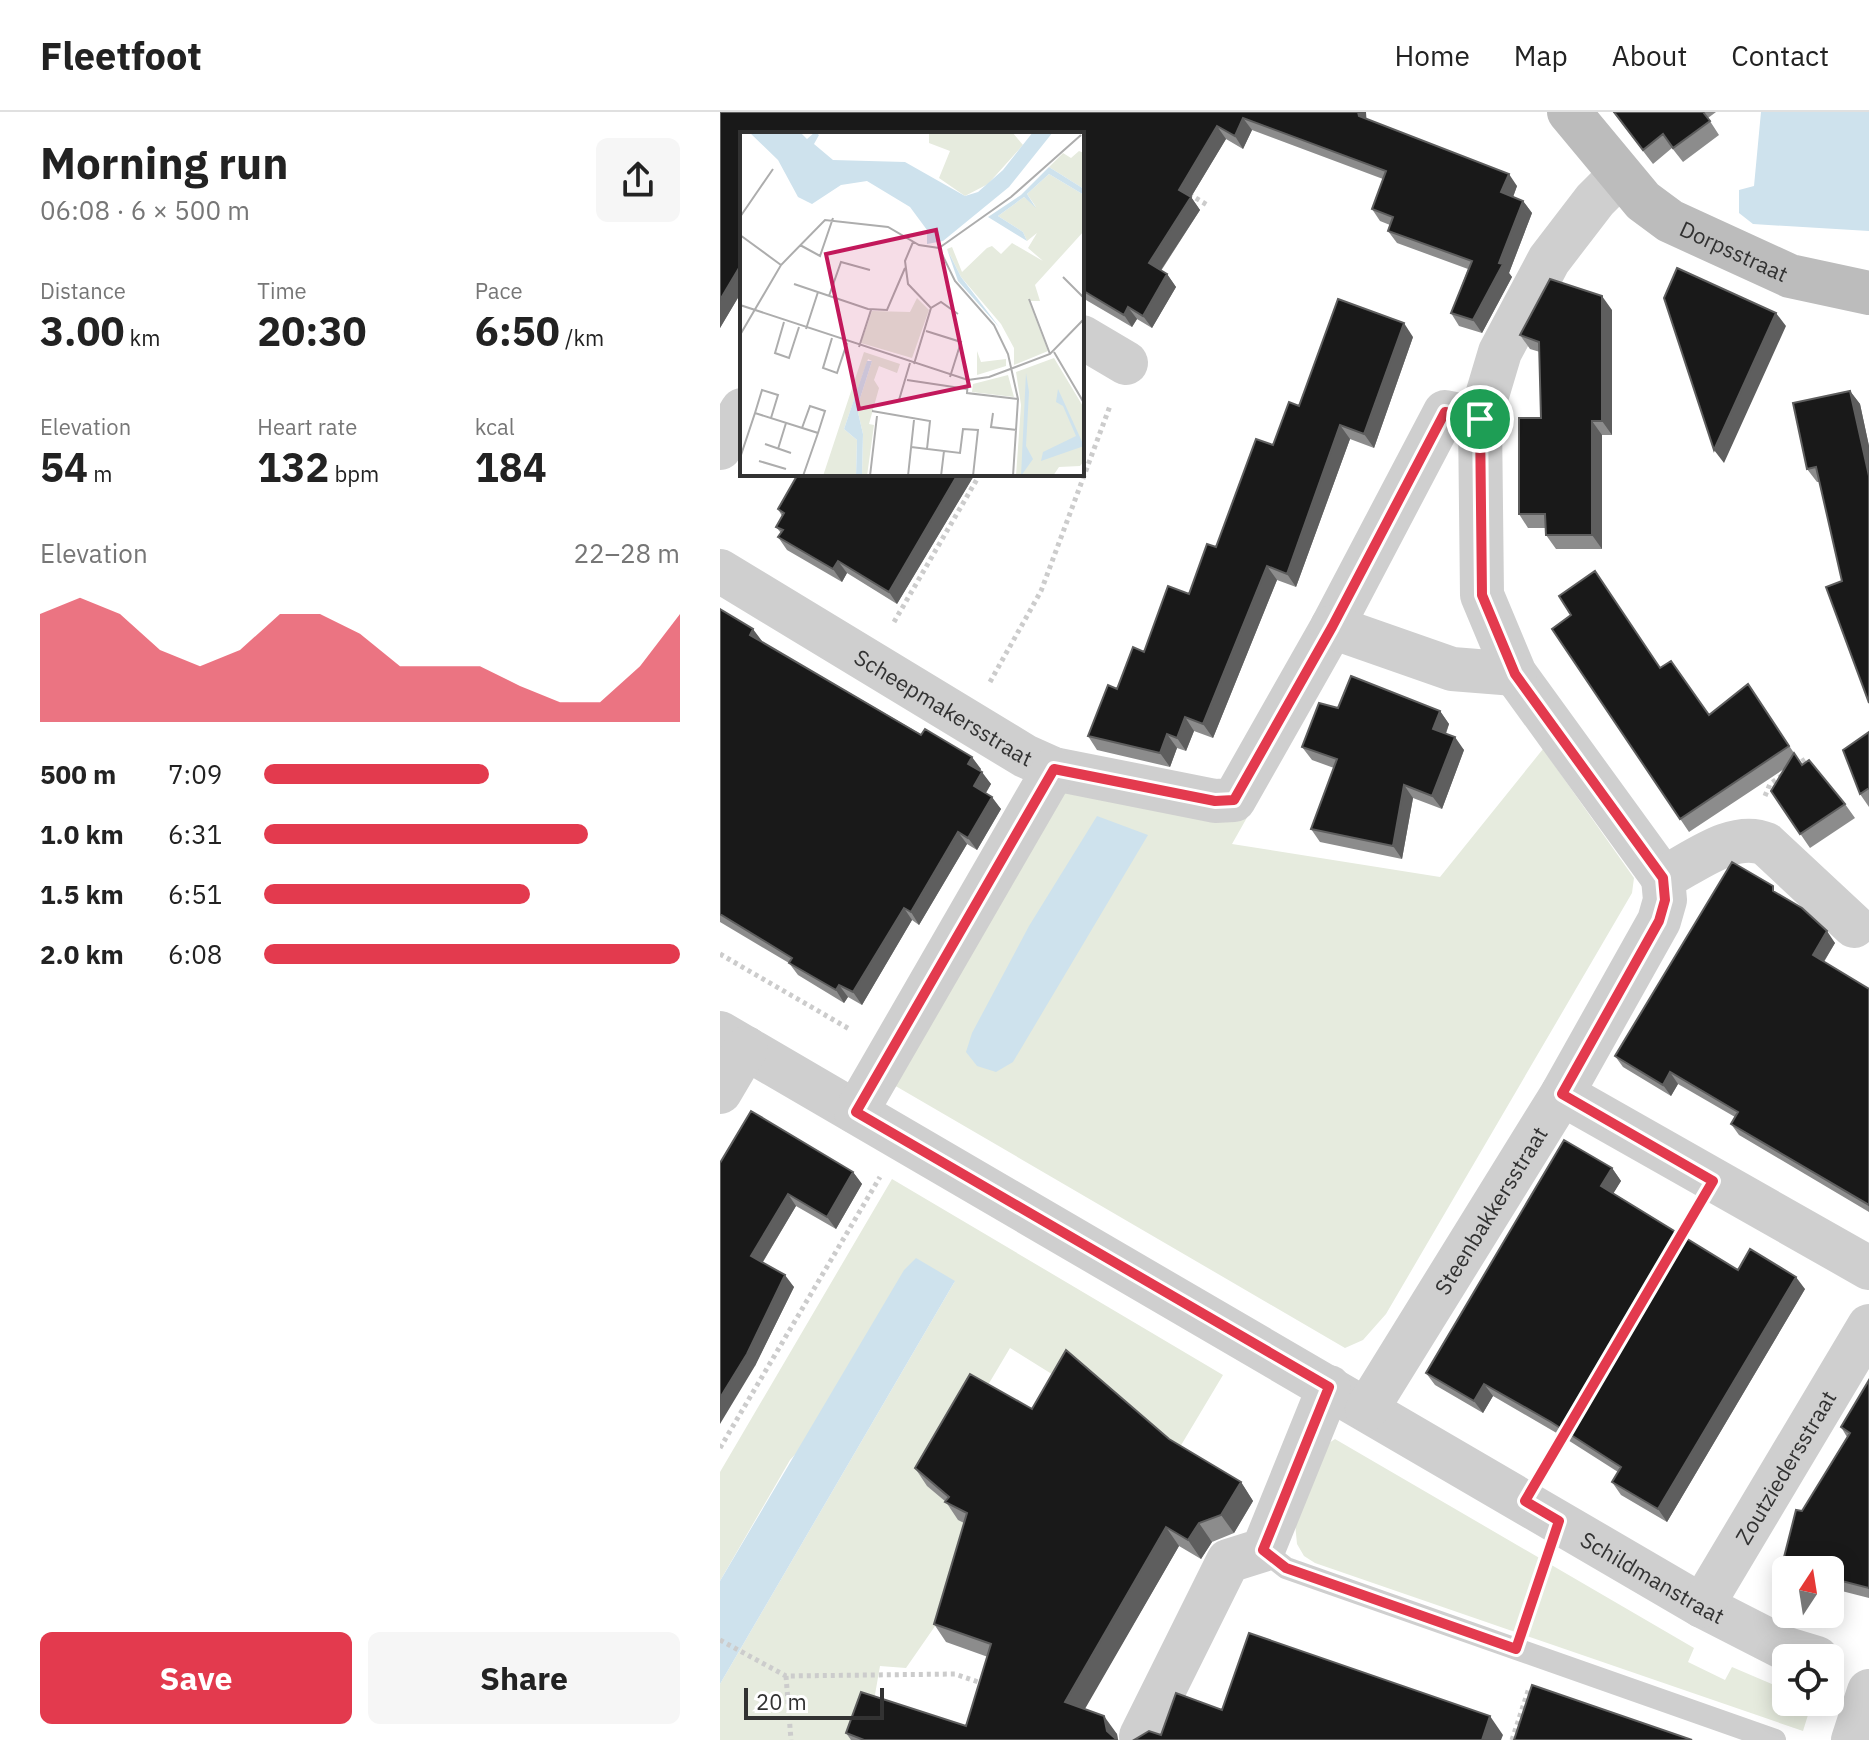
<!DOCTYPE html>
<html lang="en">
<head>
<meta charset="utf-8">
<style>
	body { margin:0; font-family:"IBM Plex Sans",sans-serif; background:#f6f6f6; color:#222; height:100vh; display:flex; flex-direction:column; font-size:30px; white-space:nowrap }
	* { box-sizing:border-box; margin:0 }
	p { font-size:26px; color:#767676 }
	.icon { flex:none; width:44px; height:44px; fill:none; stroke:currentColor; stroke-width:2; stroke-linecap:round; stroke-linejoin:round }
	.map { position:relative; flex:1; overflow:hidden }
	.side { display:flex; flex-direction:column; background:#fff; width:720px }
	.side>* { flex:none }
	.needle { width:52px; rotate:12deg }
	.fabs { position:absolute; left:1052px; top:1444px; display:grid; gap:16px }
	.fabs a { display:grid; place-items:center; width:72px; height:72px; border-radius:12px; background:#fff; box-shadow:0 4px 20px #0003; font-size:40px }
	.scale { position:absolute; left:24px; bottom:20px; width:140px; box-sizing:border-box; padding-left:8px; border:4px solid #323232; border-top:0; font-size:22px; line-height:28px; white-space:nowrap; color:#323232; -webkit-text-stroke:6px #fff; paint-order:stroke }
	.pin { position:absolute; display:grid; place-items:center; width:68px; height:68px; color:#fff; margin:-34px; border:4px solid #fff; border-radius:50%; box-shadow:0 2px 8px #0007 }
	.round { display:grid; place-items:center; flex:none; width:84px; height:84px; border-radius:12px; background:#f6f6f6 }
	.summary { display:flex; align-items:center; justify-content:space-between; height:136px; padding:0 40px }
	h1 { font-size:44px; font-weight:800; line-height:60px }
	.stats { display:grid; grid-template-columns:repeat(3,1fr); gap:12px; height:136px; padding:8px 40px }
	.stats div { display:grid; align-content:center }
	.stats b { font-size:40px; font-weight:800 }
	.stats small { font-size:22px; font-weight:400 }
	.stats p { font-size:22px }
	.chart { height:224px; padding:16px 40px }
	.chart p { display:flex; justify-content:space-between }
	.chart svg { width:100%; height:144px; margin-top:8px; fill:#e33a4e; opacity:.7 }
	.action { display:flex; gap:16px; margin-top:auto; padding:16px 40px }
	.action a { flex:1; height:92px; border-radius:12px; background:#e33a4e; color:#fff; font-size:32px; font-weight:800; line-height:92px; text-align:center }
	.action a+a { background:#f6f6f6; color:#222 }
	ul { padding:0 40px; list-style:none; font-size:26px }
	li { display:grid; grid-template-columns:128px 96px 1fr; align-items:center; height:60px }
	li i { height:20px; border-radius:10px; background:#e33a4e }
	header { display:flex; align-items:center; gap:48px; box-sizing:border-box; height:112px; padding:0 40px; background:#fff; border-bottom:2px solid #e0e0e0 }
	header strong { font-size:38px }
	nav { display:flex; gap:44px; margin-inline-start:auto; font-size:28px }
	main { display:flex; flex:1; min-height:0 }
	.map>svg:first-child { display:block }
	.green { fill:#e6ebde }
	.water { fill:#cee2ed }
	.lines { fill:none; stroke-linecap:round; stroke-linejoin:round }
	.path { stroke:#ccc; stroke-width:5; stroke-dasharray:4 4; stroke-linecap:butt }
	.lane { stroke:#cfcfcf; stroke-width:22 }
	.street { stroke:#cfcfcf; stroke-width:44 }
	.secondary { stroke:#bcbcbc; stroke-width:44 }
	.wall { fill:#8c8c8c }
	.shaded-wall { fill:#5e5e5e }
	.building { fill:#191919; stroke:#5e5e5e; stroke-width:2 }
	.route-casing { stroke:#fff; stroke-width:16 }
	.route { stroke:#e33a4e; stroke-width:10 }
	.labels { text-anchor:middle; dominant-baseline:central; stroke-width:8; stroke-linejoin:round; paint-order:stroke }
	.street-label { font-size:22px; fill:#323232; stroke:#fff }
	.inset-road { fill:none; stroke:#adadad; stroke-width:2 }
	.view { fill:#c2185b; fill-opacity:0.15; stroke:#c2185b; stroke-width:4 }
	.inset-edge { fill:none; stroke:#323232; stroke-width:4 }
</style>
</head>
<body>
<header>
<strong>Fleetfoot</strong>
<nav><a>Home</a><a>Map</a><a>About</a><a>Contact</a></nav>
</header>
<main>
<section class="side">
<div class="summary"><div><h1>Morning run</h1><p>06:08 · 6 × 500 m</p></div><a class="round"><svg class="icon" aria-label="share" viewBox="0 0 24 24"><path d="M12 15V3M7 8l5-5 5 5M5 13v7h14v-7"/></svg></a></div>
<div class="stats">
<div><p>Distance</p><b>3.00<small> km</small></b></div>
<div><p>Time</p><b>20:30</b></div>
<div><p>Pace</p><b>6:50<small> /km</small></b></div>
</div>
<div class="stats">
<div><p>Elevation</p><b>54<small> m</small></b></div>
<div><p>Heart rate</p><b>132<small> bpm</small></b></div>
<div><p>kcal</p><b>184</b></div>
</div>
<div class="chart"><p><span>Elevation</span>22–28 m</p>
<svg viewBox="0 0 160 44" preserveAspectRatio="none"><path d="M0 44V11L10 6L20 11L30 22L40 27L50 22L60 11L70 11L80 17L90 27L100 27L110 27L120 33L130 38L140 38L150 27L160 11V44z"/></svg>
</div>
<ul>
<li><b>500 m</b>7:09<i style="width:54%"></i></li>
<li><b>1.0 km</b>6:31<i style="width:78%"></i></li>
<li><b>1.5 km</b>6:51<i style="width:64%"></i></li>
<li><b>2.0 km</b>6:08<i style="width:100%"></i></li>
</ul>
<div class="action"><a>Save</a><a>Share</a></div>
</section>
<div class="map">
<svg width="1149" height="1628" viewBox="0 0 1149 1628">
	<rect width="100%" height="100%" fill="#fff"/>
	<path class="green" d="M 823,637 L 914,766 L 912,781 L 666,1202 L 643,1228 L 625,1236 L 167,969 L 339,666 L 529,702 L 512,732 L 720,765 Z
		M 172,1067 L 503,1263 L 457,1340 L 290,1236 L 208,1374 L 260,1419 L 229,1494 L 186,1556 L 160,1554 L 153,1594 L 141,1628 L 0,1628 L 0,1572 L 235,1169 L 70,1348 L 0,1469 L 0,1360 Z
		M 615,1327 L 974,1536 L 968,1550 L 1005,1568 L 1012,1555 L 1066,1578 L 1066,1590 L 1092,1590 L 1083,1619 L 595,1451 L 584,1444 L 577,1432 L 575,1411 L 600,1337 Z"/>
	<path class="water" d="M 1041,0 L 1149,0 L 1149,119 L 1033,112 L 1019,101 L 1019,78 L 1034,74 Z
		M 377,704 L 428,723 L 293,950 L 276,960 L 257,954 L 246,940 L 252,921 L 309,814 Z
		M 196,1146 L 235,1169 L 0,1572 L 0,1469 L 184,1158 Z"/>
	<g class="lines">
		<path class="path" d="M 469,82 L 489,94
			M 174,510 L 260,362
			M 270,570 L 321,479 L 390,294
			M 1075,654 L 1087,646
			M 1045,684 L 1050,672 L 1064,662
			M 0,842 L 131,918
			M 959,1126 L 970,1107
			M 0,1336 L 160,1065
			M 828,1351 L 845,1321
			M 806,1505 L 824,1454
			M 0,1528 L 66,1564 L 235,1562 L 264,1572
			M 66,1564 L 71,1628
			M 792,1628 L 809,1576"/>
		<path class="lane" d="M 543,1438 L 566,1456 L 1055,1628"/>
		<g class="street">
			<path d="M 900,63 L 875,88 L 829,148 L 780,240 L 760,307 L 762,483 L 795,562 L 943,766"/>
			<path d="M 362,225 L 406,251"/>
			<path d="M 0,336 L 22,298"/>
			<path id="s1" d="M 0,459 L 305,644 L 334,657 L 495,689 L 514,688 L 612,515 L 725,300 L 760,307"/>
			<path d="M 612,515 L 732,557 L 795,562"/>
			<path id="s2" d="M 0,921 L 982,1494 L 1064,1536 L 1097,1546"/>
			<path d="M 0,980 L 26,936"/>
			<path d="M 842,982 L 1149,1156"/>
			<path d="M 136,1000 L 334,657"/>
			<path id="s3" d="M 647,1297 L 842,982 L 939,809 L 945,788 L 943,766 C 973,751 1013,718 1046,732 L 1134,814"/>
			<path id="s4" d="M 982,1494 L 1149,1214"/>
			<path d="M 421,1624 L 508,1449 L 543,1438 L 609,1275"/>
			<path d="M 1133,1628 L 1149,1579"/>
		</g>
		<path class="secondary" id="s5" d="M 849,0 L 923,89 L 950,109 L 1070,164 L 1149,181"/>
	</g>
	<path class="wall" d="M 0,0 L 647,7 L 797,74 L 793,85 L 803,89 L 812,101 L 789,161 L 792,165 L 762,221 L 739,214 L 731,201 L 748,157 L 677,131 L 668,119 L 670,113 L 660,109 L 652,97 L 663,67 L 532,18 L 523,37 L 506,27 L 471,85 L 480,98 L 441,159 L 447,162 L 456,175 L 432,216 L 417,207 L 412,215 L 366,188 L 362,182 L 362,22 L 22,22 L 22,179 L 0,216 Z
		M 893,0 L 996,0 L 988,6 L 999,23 L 963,50 L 952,36 L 933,52 Z
		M 892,198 L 892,323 L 882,323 L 882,437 L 836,437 L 826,423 L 826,416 L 808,416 L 799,402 L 821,306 L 820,240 L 810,237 L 800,223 Z
		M 693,225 L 654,336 L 630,327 L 576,475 L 557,468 L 493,626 L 474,619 L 466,639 L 457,636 L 450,655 L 377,638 L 368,624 L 397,577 L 424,540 L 469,482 L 553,333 L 579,294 Z
		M 1130,279 L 1140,292 L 1149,334 L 1149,591 L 1100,370 L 1097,370 L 1087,357 Z
		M 78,362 L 255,362 L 177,492 L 127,461 L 122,470 L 67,438 L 58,425 L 61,421 L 56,415 L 62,404 L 58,397 Z
		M 0,497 L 42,530 L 261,657 L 260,659 L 271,672 L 266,681 L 281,697 L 257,738 L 247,732 L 199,813 L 192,808 L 142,893 L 128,885 L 124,891 L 78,863 L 69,851 L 0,810 Z
		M 832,517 L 941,556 L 989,603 L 1028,572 L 1082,653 L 1125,692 L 1135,706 L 1090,736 L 1051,679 L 1064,657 L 969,720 Z
		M 618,596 L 720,599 L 729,612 L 726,622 L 744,638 L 722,697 L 693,686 L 682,747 L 600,730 L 591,717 L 614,656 L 592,648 L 582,635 Z
		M 1149,620 L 1149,695 L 1140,682 Z
		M 1058,782 L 1115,831 L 1104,850 L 1149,877 L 1149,1100 L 1019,1023 L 1011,1012 L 1015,1005 L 958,972 L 951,984 L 903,955 L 895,944 Z
		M 0,1051 L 133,1060 L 142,1072 L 116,1117 L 76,1094 L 43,1150 L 74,1175 L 35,1254 Z
		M 892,1056 L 901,1069 L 893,1081 L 1018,1158 L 1085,1177 L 947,1410 L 901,1383 L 892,1370 L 898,1360 L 840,1323 L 773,1284 L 763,1301 L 715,1273 L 706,1261 Z
		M 1149,1268 L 1149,1486 L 1110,1476 L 1110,1458 L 1066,1458 L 1066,1460 L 1062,1453 L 1082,1399 L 1127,1325 L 1121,1315 Z
		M 312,1297 L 449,1327 L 521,1370 L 533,1389 L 514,1421 L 492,1430 L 481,1447 L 459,1434 L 364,1597 L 397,1622 L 398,1628 L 131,1628 L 126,1621 L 246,1614 L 268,1545 L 226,1530 L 214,1512 L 244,1411 L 238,1408 L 226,1390 L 207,1374 L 195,1356 Z"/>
	<path class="shaded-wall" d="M 638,0 L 646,0 L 647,16 L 639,4 Z
		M 523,6 L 532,18 L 523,37 L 515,24 Z
		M 497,14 L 506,27 L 468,90 L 459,78 Z
		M 789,62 L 797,74 L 790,93 L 781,80 Z
		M 471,85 L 480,98 L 437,164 L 429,151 Z
		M 803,89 L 812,101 L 789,161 L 792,165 L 762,221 L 753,208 L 779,151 Z
		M 22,151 L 22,179 L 0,216 L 0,188 Z
		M 447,162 L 456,175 L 432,216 L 423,204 Z
		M 882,184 L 892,198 L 892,323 L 882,309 Z
		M 408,195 L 417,207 L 412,215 L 404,203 Z
		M 1056,201 L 1066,214 L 1004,351 L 994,338 Z
		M 684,211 L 693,225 L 654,336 L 644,322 Z
		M 1130,279 L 1140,292 L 1149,334 L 1149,364 Z
		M 872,309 L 882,323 L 882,437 L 872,423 Z
		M 620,313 L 630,327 L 576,475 L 567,462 Z
		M 238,362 L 255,362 L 177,492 L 169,480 Z
		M 118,449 L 127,461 L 122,470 L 113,457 Z
		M 547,454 L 557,468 L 493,626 L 483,612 Z
		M 33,517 L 42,529 L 38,535 L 30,523 Z
		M 720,599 L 729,612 L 722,631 L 713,617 Z
		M 465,605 L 474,619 L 466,639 L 457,626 Z
		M 447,622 L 457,636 L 450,655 L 440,641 Z
		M 735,625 L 744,638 L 722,697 L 712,684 Z
		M 252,645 L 261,657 L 257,664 L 248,652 Z
		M 262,660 L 271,672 L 262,687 L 254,674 Z
		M 684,673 L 693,686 L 682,747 L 673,734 Z
		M 272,685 L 281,697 L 257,738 L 248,726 Z
		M 238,720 L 247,732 L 199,813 L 191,800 Z
		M 184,796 L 192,808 L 142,893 L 133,880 Z
		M 1107,819 L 1115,831 L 1101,854 L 1093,843 Z
		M 119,873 L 128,885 L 124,891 L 116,878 Z
		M 950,960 L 958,972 L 951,984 L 943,973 Z
		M 892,1056 L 901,1069 L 890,1087 L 881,1074 Z
		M 133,1060 L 142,1072 L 116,1117 L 107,1105 Z
		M 68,1082 L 76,1094 L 39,1156 L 31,1144 Z
		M 65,1163 L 74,1175 L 35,1254 L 0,1312 L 0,1286 Z
		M 1076,1165 L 1085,1177 L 947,1410 L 938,1397 Z
		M 764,1272 L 773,1284 L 763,1301 L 754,1289 Z
		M 521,1370 L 533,1389 L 514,1421 L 501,1403 Z
		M 479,1411 L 492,1430 L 481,1447 L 468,1428 Z
		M 446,1415 L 459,1434 L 358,1609 L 345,1590 Z
		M 384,1604 L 397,1622 L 398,1628 L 387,1619 Z
		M 770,1604 L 783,1623 L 781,1628 L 762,1628 Z"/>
	<path class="building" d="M 0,0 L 638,0 L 639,4 L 789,62 L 781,80 L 803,89 L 779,151 L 783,152 L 753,208 L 731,201 L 752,149 L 668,119 L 673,105 L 652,97 L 666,59 L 523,6 L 515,24 L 497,14 L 459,78 L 471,85 L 429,151 L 447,162 L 423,204 L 408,195 L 404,203 L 362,178 L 362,22 L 22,22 L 22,151 L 0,188 Z
		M 894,0 L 983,0 L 990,9 L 953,36 L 943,22 L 923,38 Z
		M 957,156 L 1056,201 L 994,338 L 944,186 Z
		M 830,167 L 882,184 L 882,309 L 872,309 L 872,423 L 826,423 L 825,402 L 799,402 L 799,306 L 821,306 L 819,230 L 800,223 Z
		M 618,187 L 684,211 L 644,322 L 620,313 L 567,462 L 547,454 L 483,612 L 465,605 L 457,626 L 447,622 L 440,641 L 368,624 L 388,573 L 397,577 L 413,535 L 424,540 L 448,474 L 469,482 L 487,432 L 496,435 L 536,327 L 553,333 L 569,290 L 579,294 Z
		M 1130,279 L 1149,364 L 1149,591 L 1106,475 L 1122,469 L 1096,355 L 1087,357 L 1073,291 Z
		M 78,362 L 238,362 L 169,480 L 118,449 L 113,457 L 58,425 L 63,418 L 56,415 L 64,401 L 58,397 Z
		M 875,459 L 940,556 L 951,549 L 989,603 L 1028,572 L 1069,634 L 960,707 L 832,517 L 851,503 L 839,484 Z
		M 0,497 L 33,517 L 30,523 L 201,623 L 205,617 L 252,645 L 248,652 L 262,660 L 254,674 L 272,685 L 248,726 L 238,720 L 191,800 L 184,796 L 133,880 L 119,873 L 116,878 L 69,851 L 72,846 L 0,802 Z
		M 631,564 L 720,599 L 713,617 L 735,625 L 712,684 L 684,673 L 673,734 L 591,717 L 617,647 L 582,635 L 599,591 L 618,596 Z
		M 1149,620 L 1149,676 L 1140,682 L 1123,638 Z
		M 1074,641 L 1082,653 L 1089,648 L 1125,692 L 1080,722 L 1051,679 Z
		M 1012,750 L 1053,774 L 1053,779 L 1082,796 L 1107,819 L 1093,843 L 1149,877 L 1149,1093 L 1011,1012 L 1018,1000 L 950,960 L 943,973 L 895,944 Z
		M 31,999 L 133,1060 L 107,1105 L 68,1082 L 31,1144 L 65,1163 L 27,1242 L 0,1286 L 0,1051 Z
		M 844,1028 L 892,1056 L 881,1074 L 1018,1158 L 1030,1137 L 1076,1165 L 938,1397 L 892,1370 L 901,1355 L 831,1310 L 764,1272 L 754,1289 L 706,1261 Z
		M 346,1238 L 449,1327 L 521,1370 L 501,1403 L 479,1411 L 468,1428 L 446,1415 L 345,1590 L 384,1604 L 387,1619 L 397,1628 L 144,1628 L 126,1621 L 141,1580 L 246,1614 L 271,1532 L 214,1512 L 247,1401 L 225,1390 L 229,1385 L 195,1356 L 250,1262 L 312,1297 Z
		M 1149,1268 L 1149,1476 L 1110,1466 L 1110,1458 L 1080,1458 L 1062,1453 L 1076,1398 L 1082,1399 L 1130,1321 L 1121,1315 Z
		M 529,1521 L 770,1604 L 762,1628 L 414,1628 L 429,1619 L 441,1623 L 456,1581 L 502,1598 Z
		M 812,1573 L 972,1628 L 794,1628 Z"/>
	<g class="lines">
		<defs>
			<path id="route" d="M 725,300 L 760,307 L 762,483 L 795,562 L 943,766 L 945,788 L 939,809 L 842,982 L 993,1069 L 805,1389 L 839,1409 L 796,1537 L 566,1456 L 543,1438 L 609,1275 L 136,1000 L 334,657 L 495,689 L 514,688 L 612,515 Z"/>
		</defs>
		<use href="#route" class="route-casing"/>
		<use href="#route" class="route"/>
	</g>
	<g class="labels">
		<g class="street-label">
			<text stroke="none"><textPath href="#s5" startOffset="220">Dorpsstraat</textPath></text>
			<text stroke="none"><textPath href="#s1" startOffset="262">Scheepmakersstraat</textPath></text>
			<text stroke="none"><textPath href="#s3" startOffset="234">Steenbakkersstraat</textPath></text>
			<text stroke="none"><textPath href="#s4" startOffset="162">Zoutziedersstraat</textPath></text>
			<text stroke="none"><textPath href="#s2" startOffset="1080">Schildmanstraat</textPath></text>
		</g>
	</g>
	<g transform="translate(20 20)">
		<rect width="344" height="344" fill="#fff"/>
		<path d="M 189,0 L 272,0 L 283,13 L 248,52 L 225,64 L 199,46 L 210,19 L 189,11 ZM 339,19 L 344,21 L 344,57 L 309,35 L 323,21 L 331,26 ZM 309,42 L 344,63 L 344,99 L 295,153 L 300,169 L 289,169 L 308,219 L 274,233 L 274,216 L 261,192 L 221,145 L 207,117 L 212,115 L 222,140 L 247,116 L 252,114 L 261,122 L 272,111 L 303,129 L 288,116 L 297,101 L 287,109 L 283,100 L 258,84 L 284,65 L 296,75 L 287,62 ZM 177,166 L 189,178 L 172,226 L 121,211 L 132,179 L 170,180 ZM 237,219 L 241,230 L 266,227 L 266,234 L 237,243 ZM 124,220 L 160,232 L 157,241 L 139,234 L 134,248 L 139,256 L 129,292 L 134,293 L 127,344 L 122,344 L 123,302 L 117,276 L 132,229 L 128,227 L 104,297 L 117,308 L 116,344 L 83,344 ZM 314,226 L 344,276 L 344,329 L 340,334 L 319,335 L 313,344 L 276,344 L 281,273 L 276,240 ZM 268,243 L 274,265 L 232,260 L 233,252 Z" fill="#e6ebde"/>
		<path d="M 9,0 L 60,0 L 67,7 L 75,0 L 79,3 L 74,12 L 93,28 L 165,30 L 225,64 L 238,60 L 263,38 L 293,0 L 313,0 L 269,55 L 203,109 L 187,112 L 187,98 L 170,75 L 127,49 L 101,53 L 72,72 L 58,65 L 38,28 ZM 309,35 L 344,57 L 344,63 L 309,42 L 287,62 L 296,76 L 284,65 L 258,84 L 283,100 L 287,109 L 248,85 L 281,63 ZM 207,117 L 221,145 L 260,196 L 218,149 ZM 127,229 L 132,229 L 117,276 L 123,302 L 122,344 L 116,344 L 117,308 L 104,297 ZM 286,241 L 289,260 L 286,314 L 293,327 L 281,344 ZM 318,257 L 344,314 L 301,329 L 303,320 L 336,304 L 323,274 L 316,270 Z" fill="#cee2ed"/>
		<path class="inset-road" d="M 0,85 L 33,37M 0,103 L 41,133M 173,110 L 165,129 L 168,152 L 191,176M 60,113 L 80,124 L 93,86M 199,116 L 215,149 L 254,193 L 268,222 L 278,267 L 273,344M 199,116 L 271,65 L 341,3M 323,145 L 344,166M 54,152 L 128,177 L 147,178 L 165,136M 89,164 L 101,130 L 130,138M 289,167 L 310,222M 0,173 L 228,248 L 249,245 L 310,222 L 344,187M 44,190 L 35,221 L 49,226 L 59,195M 66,197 L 78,160M 186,199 L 221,210 L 210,245M 0,203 L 41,133 L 85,88 L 148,95 L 179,113 L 199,116M 92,206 L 83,236 L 97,241 L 107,211M 119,215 L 131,178M 314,220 L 344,271M 174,232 L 191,176 L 201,170 L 218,182M 167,248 L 227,257M 228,248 L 227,261 L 278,267M 159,268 L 170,231M 132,279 L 190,289 L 187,317M 15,281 L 22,258 L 38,263 L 31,286M 253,281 L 251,295 L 277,298M 62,296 L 70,274 L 85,279 L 78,301M 25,312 L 51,321M 171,315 L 220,321 L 223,297 L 238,298 L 233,344M 38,317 L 46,291M 0,326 L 15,281 L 78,301 L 63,344M 19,329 L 46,337M 130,344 L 137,284M 168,344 L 174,288M 201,344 L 204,319"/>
		<path class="view" d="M 196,98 L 229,254 L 119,277 L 86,122 Z"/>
		<rect width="344" height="344" class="inset-edge"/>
	</g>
</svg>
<div class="fabs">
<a><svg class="needle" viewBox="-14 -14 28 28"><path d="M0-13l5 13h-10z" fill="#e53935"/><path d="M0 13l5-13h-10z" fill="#767676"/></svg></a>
<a><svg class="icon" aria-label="locate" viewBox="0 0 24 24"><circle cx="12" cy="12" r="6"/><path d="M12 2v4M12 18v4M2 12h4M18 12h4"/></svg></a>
</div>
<div class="scale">20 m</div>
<div class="pin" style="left:760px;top:307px;background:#1e9e55"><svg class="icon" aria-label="arrive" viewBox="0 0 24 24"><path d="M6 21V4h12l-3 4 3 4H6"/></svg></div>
</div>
</main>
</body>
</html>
